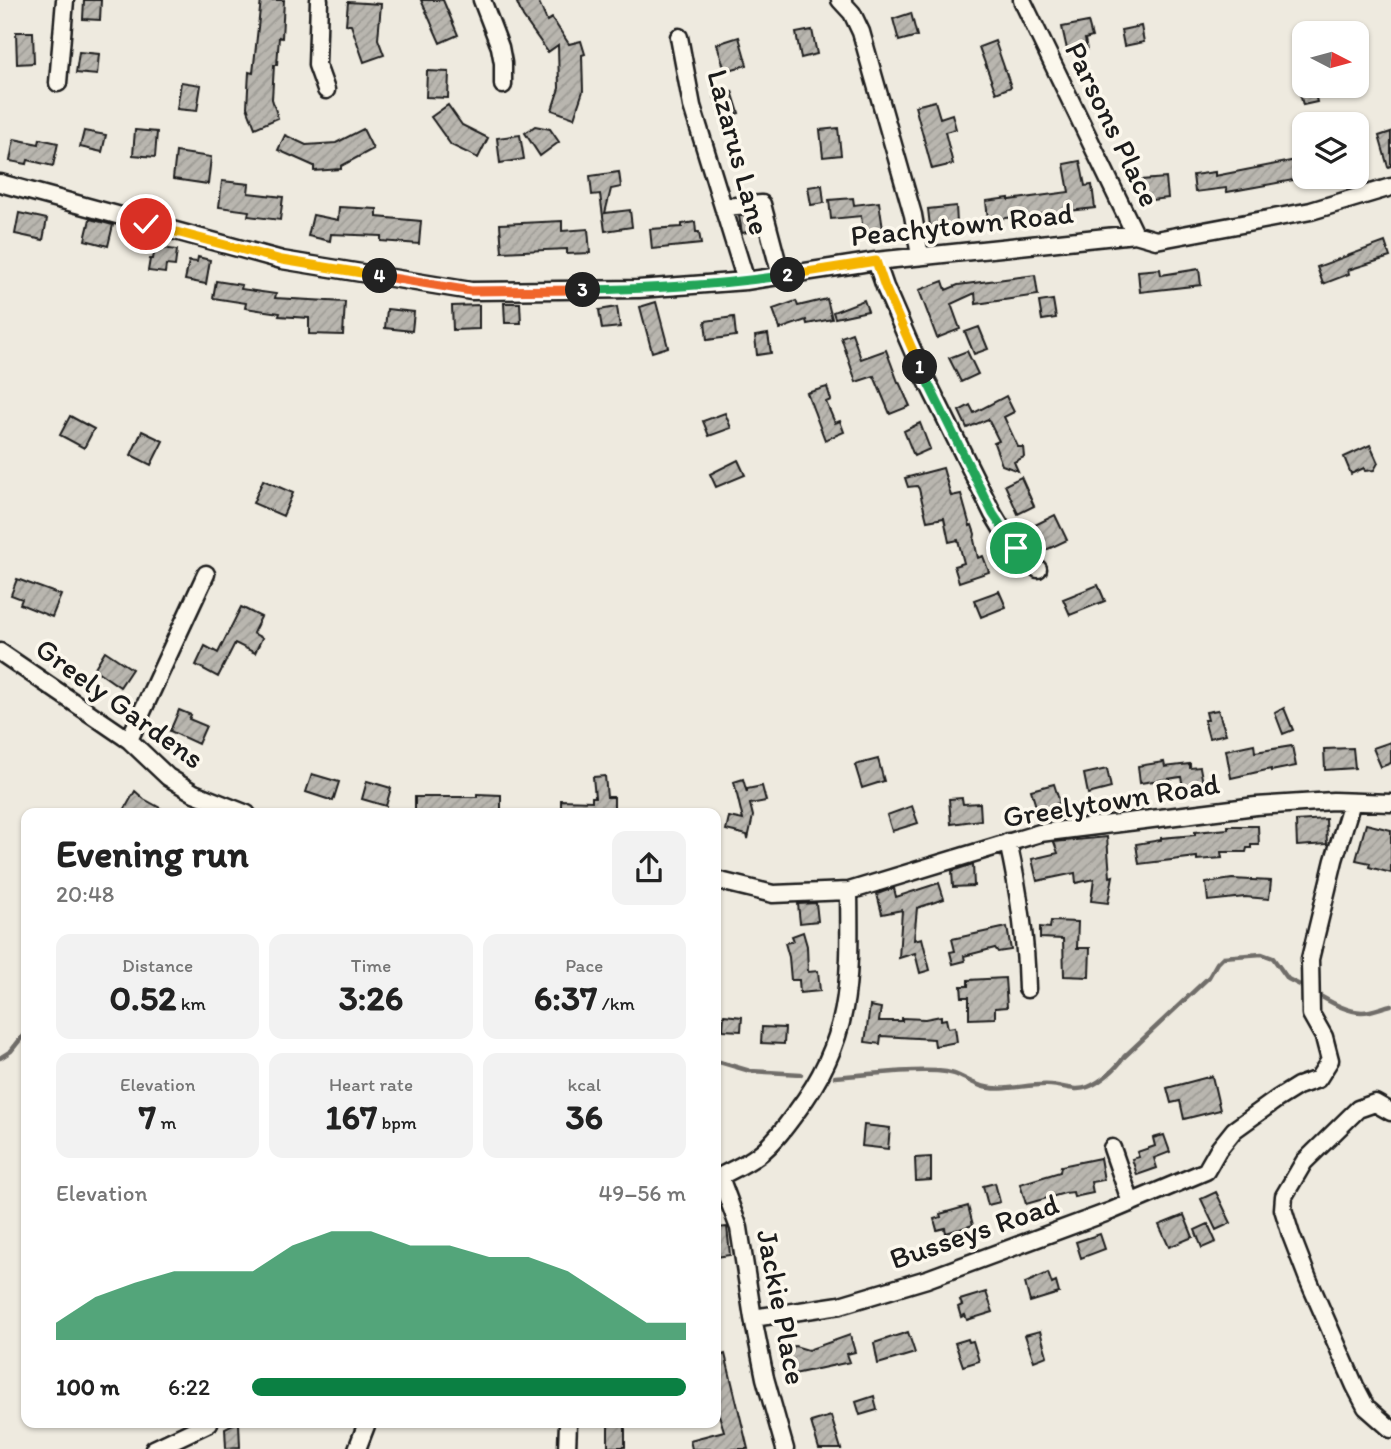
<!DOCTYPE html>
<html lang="en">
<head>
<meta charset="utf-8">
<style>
	body { margin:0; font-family:Itim,sans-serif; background:#f2f2f2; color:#222; height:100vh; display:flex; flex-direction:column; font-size:26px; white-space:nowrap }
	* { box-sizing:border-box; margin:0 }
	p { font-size:23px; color:#767676 }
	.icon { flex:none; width:38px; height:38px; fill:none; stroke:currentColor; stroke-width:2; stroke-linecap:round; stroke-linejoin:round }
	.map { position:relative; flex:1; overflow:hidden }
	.panel { position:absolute; left:21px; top:808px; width:700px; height:620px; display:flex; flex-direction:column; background:#fff; border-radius:14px; box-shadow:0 2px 5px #0004 }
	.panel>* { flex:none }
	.needle { width:46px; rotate:96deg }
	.buttons { position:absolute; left:1292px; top:21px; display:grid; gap:14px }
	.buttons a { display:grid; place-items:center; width:77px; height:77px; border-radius:14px; background:#fff; box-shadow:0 2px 5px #0004; font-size:35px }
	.pin { position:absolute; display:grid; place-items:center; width:60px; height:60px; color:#fff; margin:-30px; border:4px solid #fff; border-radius:50%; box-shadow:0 2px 7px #0007 }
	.km { position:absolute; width:35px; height:35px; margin:-18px; border-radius:50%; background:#222; color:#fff; font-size:19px; line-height:35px; text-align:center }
	.round { display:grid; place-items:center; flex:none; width:74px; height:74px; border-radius:14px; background:#f2f2f2 }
	.summary { display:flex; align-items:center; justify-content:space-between; height:119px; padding:0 35px }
	h1 { font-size:38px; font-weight:700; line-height:52px }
	.metrics { display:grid; grid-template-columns:repeat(3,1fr); gap:10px; height:119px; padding:7px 35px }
	.metrics div { display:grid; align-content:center; border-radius:14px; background:#f2f2f2; text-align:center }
	.metrics b { font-size:35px; font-weight:700 }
	.metrics small { font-size:19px; font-weight:400 }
	.metrics p { font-size:19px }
	.chart { height:196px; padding:14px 35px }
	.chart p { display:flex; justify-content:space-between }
	.chart svg { width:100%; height:126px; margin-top:7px; fill:#0b8043; opacity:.7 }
	ul { padding:0 35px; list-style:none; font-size:23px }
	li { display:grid; grid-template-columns:112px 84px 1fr; align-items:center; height:52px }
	li i { height:18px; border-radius:9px; background:#0b8043 }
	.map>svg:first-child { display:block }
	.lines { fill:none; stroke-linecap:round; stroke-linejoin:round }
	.stream { stroke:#6f6d69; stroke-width:4.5 }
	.building { fill:url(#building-hatch); stroke:#1c1c1c; stroke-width:2 }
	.street-casing { stroke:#1c1c1c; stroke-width:21 }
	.street { stroke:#fbf7ec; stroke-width:16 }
	.split-1-casing { stroke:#fff; stroke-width:14 }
	.split-2-casing { stroke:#fff; stroke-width:14 }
	.split-3-casing { stroke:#fff; stroke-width:14 }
	.split-4-casing { stroke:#fff; stroke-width:14 }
	.split-5-casing { stroke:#fff; stroke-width:14 }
	.split-1 { stroke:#22a559; stroke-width:9 }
	.split-2 { stroke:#f5b400; stroke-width:9 }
	.split-3 { stroke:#22a559; stroke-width:9 }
	.split-4 { stroke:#f0652b; stroke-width:9 }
	.split-5 { stroke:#f5b400; stroke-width:9 }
	.labels { text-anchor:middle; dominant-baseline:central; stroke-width:7; stroke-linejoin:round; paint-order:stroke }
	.street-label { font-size:30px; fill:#1c1c1c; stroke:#fbf7ec }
</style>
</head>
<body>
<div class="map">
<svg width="1391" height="1449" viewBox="0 0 1391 1449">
	<defs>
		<pattern id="building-hatch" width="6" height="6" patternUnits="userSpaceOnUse" patternTransform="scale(1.75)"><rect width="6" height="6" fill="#b9b6af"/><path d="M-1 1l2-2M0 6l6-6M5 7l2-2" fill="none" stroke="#9e9c96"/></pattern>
	</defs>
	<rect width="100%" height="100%" fill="#eeeadf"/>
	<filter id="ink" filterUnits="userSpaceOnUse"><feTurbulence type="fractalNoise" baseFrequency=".0143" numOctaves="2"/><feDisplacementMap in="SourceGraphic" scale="14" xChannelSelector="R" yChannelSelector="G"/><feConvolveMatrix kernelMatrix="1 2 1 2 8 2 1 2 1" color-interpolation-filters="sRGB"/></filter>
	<g filter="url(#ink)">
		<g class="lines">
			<path class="stream" d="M 1313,992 C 1328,1000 1345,1012 1362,1012 C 1372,1012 1382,1007 1391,1005
				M 0,1058 L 11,1051 L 26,1032
				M 716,1061 L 750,1071 L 801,1074
				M 835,1077 C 869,1075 903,1069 937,1071 C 960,1072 963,1080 981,1086 C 1003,1093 1028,1083 1051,1085 C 1063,1086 1076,1092 1088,1087 C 1101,1082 1117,1068 1124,1057 L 1209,977 L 1217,963 L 1223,957 L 1262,954 L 1273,958 L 1288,979 L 1306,988"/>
		</g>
		<path class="building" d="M 84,0 L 101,0 L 100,20 L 83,19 Z
			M 261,0 L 284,0 L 282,38 L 279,37 L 277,65 L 274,65 L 272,99 L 278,118 L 255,128 L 247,107 L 249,72 L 253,73 Z
			M 421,0 L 443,0 L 458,35 L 440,43 Z
			M 524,0 L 538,0 L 547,21 L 552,18 L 569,44 L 581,41 L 585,54 L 582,55 L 583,91 L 574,118 L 552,110 L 559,88 L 558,45 L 548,52 L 523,17 L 517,3 Z
			M 348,2 L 381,4 L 378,39 L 384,55 L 364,62 L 351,25 L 346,24 Z
			M 911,13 L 917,36 L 899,41 L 893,19 Z
			M 1088,22 L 1092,37 L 1085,39 L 1087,50 L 1068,54 L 1062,27 Z
			M 1141,26 L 1144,42 L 1124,46 L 1121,30 Z
			M 812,30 L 817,54 L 801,58 L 796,33 Z
			M 16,32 L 33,32 L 34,63 L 17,64 Z
			M 739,37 L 747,65 L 725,71 L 717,44 Z
			M 995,41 L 1011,87 L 996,93 L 979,47 Z
			M 79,52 L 99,54 L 97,75 L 76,73 Z
			M 427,71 L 449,72 L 448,98 L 426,97 Z
			M 181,82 L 201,85 L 197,111 L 177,109 Z
			M 1298,86 L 1313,86 L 1317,102 L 1303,105 Z
			M 732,91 L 739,113 L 721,118 L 714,96 Z
			M 935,101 L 940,118 L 952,114 L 956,129 L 945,132 L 953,164 L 932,169 L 915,106 Z
			M 448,105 L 462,125 L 488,138 L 478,158 L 451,145 L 431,117 Z
			M 535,126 L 550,129 L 559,142 L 540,156 L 525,133 Z
			M 838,128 L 841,155 L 823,157 L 820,130 Z
			M 363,129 L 373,149 L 341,166 L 341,169 L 314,171 L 314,166 L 278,150 L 285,135 L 306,145 L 336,143 Z
			M 135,130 L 157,132 L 155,157 L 133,155 Z
			M 84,131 L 106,135 L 102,152 L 80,147 Z
			M 1391,132 L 1391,166 L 1388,167 L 1379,136 Z
			M 520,135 L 524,159 L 500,163 L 497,138 Z
			M 14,139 L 39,144 L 40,139 L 58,143 L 53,166 L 28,160 L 27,164 L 10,161 Z
			M 176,152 L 211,157 L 208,184 L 173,179 Z
			M 1296,160 L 1299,179 L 1227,192 L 1226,188 L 1195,192 L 1193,175 L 1215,172 L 1215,176 Z
			M 1080,161 L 1085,186 L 1092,185 L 1095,208 L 988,220 L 986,201 L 1009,198 L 1009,200 L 1069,192 L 1064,164 Z
			M 619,172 L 621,187 L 611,189 L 605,213 L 630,210 L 632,227 L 605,231 L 600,194 L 592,195 L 590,176 Z
			M 1166,178 L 1168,198 L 1143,201 L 1141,180 Z
			M 222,181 L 249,184 L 248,193 L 283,197 L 280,220 L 248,216 L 249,211 L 219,207 Z
			M 822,185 L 824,203 L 811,205 L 808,187 Z
			M 853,198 L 854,205 L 879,202 L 883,229 L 863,231 L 861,216 L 831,219 L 829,200 Z
			M 956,206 L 957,223 L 930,226 L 928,209 Z
			M 339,207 L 377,209 L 377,217 L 421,221 L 419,244 L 381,241 L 381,236 L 331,234 L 330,241 L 308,236 L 313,215 L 338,220 Z
			M 19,213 L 47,219 L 43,240 L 15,234 Z
			M 754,215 L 758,230 L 742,233 L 739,216 Z
			M 90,219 L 113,225 L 108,246 L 85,240 Z
			M 562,221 L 562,231 L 588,229 L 590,253 L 567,254 L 567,249 L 502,252 L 500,224 Z
			M 695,222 L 696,232 L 699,232 L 701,244 L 652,249 L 650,229 L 682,227 L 682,224 Z
			M 1385,242 L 1390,257 L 1348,270 L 1349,274 L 1323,284 L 1317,267 Z
			M 155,247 L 177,250 L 175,266 L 166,265 L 165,273 L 148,271 L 150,259 L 153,259 Z
			M 198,257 L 210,260 L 206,284 L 185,280 L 189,261 L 197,262 Z
			M 1160,269 L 1161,275 L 1199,269 L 1201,285 L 1140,292 L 1138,271 Z
			M 1035,275 L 1038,295 L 976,304 L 975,293 L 951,304 L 960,329 L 937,338 L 919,290 L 943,281 L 946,290 L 958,285 Z
			M 216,281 L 242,285 L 241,289 L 276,294 L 275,298 L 345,302 L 343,335 L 309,334 L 309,318 L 279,316 L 280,313 L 245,308 L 246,303 L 213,298 Z
			M 827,299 L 832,319 L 807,324 L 806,320 L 780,329 L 773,309 L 796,301 L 798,306 Z
			M 864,300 L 868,311 L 835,318 L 833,312 Z
			M 1053,300 L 1056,318 L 1042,320 L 1039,302 Z
			M 656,302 L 668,347 L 652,352 L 640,307 Z
			M 504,303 L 520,303 L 521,323 L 505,323 Z
			M 479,305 L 479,329 L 453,330 L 452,306 Z
			M 617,307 L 620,327 L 602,329 L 599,310 Z
			M 387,309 L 414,312 L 412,331 L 385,328 Z
			M 734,317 L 736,336 L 707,340 L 705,321 Z
			M 979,327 L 988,349 L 974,354 L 965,332 Z
			M 852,333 L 861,359 L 886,350 L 898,382 L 899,382 L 910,406 L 890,414 L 874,376 L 856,382 L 841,337 Z
			M 768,334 L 771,353 L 757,355 L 755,336 Z
			M 967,351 L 978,374 L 961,382 L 949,358 Z
			M 827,387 L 831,400 L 826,402 L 835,423 L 840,421 L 844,432 L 825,440 L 807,393 Z
			M 1006,396 L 1014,412 L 1004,417 L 1018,447 L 1023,447 L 1024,457 L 1014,462 L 1018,471 L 1002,465 L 994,443 L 999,441 L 988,419 L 967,428 L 959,411 L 970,405 L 974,413 Z
			M 725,413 L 731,428 L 709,436 L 703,421 Z
			M 70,416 L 94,429 L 84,448 L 60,435 Z
			M 920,423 L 930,449 L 914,456 L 904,431 Z
			M 142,431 L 163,441 L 151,465 L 131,455 Z
			M 1370,445 L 1378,463 L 1374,470 L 1365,471 L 1364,468 L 1351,474 L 1344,457 Z
			M 738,460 L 745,475 L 716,487 L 710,474 Z
			M 943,468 L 951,496 L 961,494 L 970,526 L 972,525 L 975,534 L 974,540 L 978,558 L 983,556 L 989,572 L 959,582 L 954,566 L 964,563 L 958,540 L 949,542 L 944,518 L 927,521 L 919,489 L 917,486 L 908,487 L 905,478 Z
			M 1021,477 L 1034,506 L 1018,514 L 1005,485 Z
			M 263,480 L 293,493 L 283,516 L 253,503 Z
			M 1055,515 L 1067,540 L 1044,551 L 1033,526 Z
			M 17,579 L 61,595 L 52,617 L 20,604 L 22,599 L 11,595 Z
			M 1098,585 L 1105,601 L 1070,615 L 1063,599 Z
			M 999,591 L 1006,607 L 981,617 L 974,600 Z
			M 241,607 L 261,617 L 253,633 L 262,638 L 255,653 L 235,643 L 218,677 L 196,665 L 205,646 L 218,653 Z
			M 105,651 L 132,669 L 120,687 L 94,669 Z
			M 1284,708 L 1293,730 L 1283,734 L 1275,713 Z
			M 179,710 L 191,715 L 189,719 L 206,726 L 198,744 L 170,731 Z
			M 1218,710 L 1226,734 L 1209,738 L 1204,720 L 1208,720 L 1206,712 Z
			M 1391,742 L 1391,763 L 1381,767 L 1373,748 Z
			M 1254,744 L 1255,752 L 1292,746 L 1296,766 L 1271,771 L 1271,769 L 1231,778 L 1226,750 Z
			M 1353,748 L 1355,768 L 1325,770 L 1324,749 Z
			M 878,759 L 884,781 L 862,788 L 855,765 Z
			M 1164,762 L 1165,767 L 1190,764 L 1190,768 L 1200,767 L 1204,789 L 1184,791 L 1181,777 L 1140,783 L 1138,766 Z
			M 1107,769 L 1111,788 L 1088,794 L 1084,774 Z
			M 312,774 L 339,782 L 333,801 L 306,792 Z
			M 605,776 L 607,797 L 614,797 L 614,814 L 561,814 L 561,800 L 592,801 L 592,797 L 595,797 L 593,777 Z
			M 743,779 L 747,793 L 747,789 L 762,786 L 766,801 L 750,804 L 753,816 L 748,839 L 747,835 L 726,830 L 729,817 L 743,820 L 734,782 Z
			M 367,781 L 391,788 L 386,806 L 362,799 Z
			M 1054,784 L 1060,803 L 1037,810 L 1031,790 Z
			M 135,791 L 144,799 L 171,814 L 122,814 Z
			M 477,794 L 501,795 L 501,814 L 415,814 L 415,797 L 477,797 Z
			M 962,798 L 963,804 L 980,803 L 981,820 L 951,824 L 949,799 Z
			M 912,806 L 918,823 L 892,831 L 887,815 Z
			M 1326,819 L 1327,844 L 1297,846 L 1296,821 Z
			M 1366,824 L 1391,830 L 1391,873 L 1369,867 L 1370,863 L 1356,860 Z
			M 1228,826 L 1258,826 L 1259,845 L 1251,845 L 1251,848 L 1247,848 L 1246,852 L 1221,852 L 1222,858 L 1197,860 L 1197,857 L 1139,864 L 1136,844 L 1161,840 L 1161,838 L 1195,835 L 1195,832 L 1228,829 Z
			M 1107,837 L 1110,877 L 1113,876 L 1108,903 L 1091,901 L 1094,879 L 1076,883 L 1075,873 L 1037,881 L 1032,859 L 1058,853 L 1054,842 Z
			M 973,864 L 974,886 L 953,887 L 952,871 Z
			M 1232,879 L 1271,881 L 1269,899 L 1245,897 L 1208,901 L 1206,883 Z
			M 939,883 L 944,899 L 917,908 L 914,940 L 922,938 L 930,970 L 920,973 L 915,953 L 899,958 L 902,910 L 882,914 L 877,894 L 894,888 L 896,897 Z
			M 816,903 L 818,921 L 800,923 L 798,904 Z
			M 1051,921 L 1078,922 L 1077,948 L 1090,948 L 1089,977 L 1064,976 L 1063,939 L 1040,938 L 1040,927 L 1050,928 Z
			M 1007,927 L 1011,950 L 998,952 L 995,948 L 964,956 L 965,961 L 953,964 L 950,952 L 955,951 L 952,939 Z
			M 803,932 L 807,946 L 808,972 L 818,971 L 820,991 L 800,993 L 799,980 L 791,980 L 789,957 L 785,943 L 794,941 L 792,936 Z
			M 1005,978 L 1007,1007 L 995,1008 L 995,1018 L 969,1019 L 969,997 L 962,997 L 961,986 L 968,986 L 968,980 Z
			M 870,1006 L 881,1008 L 879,1021 L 902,1021 L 902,1018 L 925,1019 L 941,1016 L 941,1020 L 946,1019 L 948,1028 L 955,1027 L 957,1042 L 935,1046 L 934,1039 L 881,1036 L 880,1044 L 865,1042 Z
			M 724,1015 L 742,1017 L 741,1031 L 723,1030 Z
			M 762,1027 L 785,1028 L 784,1044 L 761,1043 Z
			M 1212,1076 L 1220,1110 L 1184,1119 L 1180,1101 L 1171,1103 L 1167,1088 Z
			M 864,1125 L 890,1128 L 888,1149 L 862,1146 Z
			M 1164,1135 L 1170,1152 L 1154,1158 L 1157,1168 L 1137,1175 L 1132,1159 L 1139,1157 L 1137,1152 L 1155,1146 L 1153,1138 Z
			M 931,1157 L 931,1180 L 916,1181 L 915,1158 Z
			M 1100,1158 L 1104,1180 L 1091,1182 L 1093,1193 L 1074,1197 L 1073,1192 L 1065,1193 L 1026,1204 L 1020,1184 L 1060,1172 L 1061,1166 Z
			M 995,1183 L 1000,1202 L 988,1205 L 983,1186 Z
			M 1216,1192 L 1231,1223 L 1216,1230 L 1201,1199 Z
			M 968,1206 L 973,1225 L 946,1233 L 945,1228 L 937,1230 L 934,1219 L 941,1217 L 940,1214 Z
			M 1184,1215 L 1193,1237 L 1169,1247 L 1159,1225 Z
			M 1208,1224 L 1216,1242 L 1202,1248 L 1195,1230 Z
			M 727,1227 L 730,1255 L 716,1257 L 716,1228 Z
			M 1100,1234 L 1105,1249 L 1081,1258 L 1076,1242 Z
			M 1048,1273 L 1052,1284 L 1056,1282 L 1059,1293 L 1030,1302 L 1025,1283 Z
			M 986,1292 L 993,1312 L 967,1320 L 965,1315 L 961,1317 L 958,1307 L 962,1305 L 960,1300 Z
			M 1040,1331 L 1047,1356 L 1034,1361 L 1025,1335 Z
			M 908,1332 L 915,1353 L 878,1364 L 874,1343 Z
			M 850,1335 L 855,1352 L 847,1354 L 850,1362 L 794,1374 L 787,1348 L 795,1346 L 808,1350 Z
			M 968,1339 L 969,1342 L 973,1341 L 979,1361 L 963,1366 L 955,1343 Z
			M 725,1354 L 748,1449 L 692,1449 L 690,1440 L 724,1431 L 716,1405 L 716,1357 Z
			M 874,1396 L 877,1410 L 860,1415 L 856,1402 Z
			M 831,1416 L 841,1449 L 819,1449 L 811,1422 Z
			M 235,1423 L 239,1423 L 240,1447 L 226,1448 L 225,1428 Z
			M 608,1423 L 625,1423 L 625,1447 L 608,1447 Z"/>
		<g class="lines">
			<defs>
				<path id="street" d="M 319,0 L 317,65 L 326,90
					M 482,0 L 500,47 L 503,63 L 503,85
					M 840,0 L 852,13 L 861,32 L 913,215 L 920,256
					M 1022,0 L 1135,234
					M 679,37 L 692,106 L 746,281
					M 58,83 L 65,0
					M 0,183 L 282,260 L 471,291 L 639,289 L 746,281 L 876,261 L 1135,234 L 1156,240 L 1311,211 L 1391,187
					M 723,207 L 762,204 L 781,276
					M 876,261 L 885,287 L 918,363 L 993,514 L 1008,539 L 1038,569
					M 0,652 L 129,740 L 168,777 L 194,793 L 247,814
					M 129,740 L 206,574
					M 1008,842 C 1019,891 1026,940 1027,989
					M 716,880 L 773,894 L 849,891
					M 1391,1112 L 1375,1103 L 1358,1109 L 1304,1162 L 1284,1196 L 1283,1209 L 1291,1235 L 1308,1279 L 1355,1386 L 1366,1407 L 1391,1429
					M 1112,1148 L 1131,1203
					M 720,1177 L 739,1228 L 753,1318 L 765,1378 L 785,1449
					M 716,1179 C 729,1171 745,1165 758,1155 C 773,1144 786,1126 797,1111 C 853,1037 850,979 849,891 L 1040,833 L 1256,806 L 1333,801 L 1391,803
					M 753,1318 L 840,1305 L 927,1279 L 1111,1211 L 1206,1171 L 1218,1150 L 1234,1130 L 1277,1099 L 1298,1086 L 1318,1079 L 1330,1060 L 1324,1037 L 1311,1014 L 1310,959 L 1334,860 L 1352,802
					M 154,1449 L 209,1423
					M 357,1449 L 367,1423
					M 567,1449 L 568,1423"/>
			</defs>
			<use href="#street" class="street-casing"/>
			<use href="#street" class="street"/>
		</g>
	</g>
	<g class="lines" filter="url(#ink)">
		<defs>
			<path id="split-1" d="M 920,367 L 993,514 L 1016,548"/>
			<path id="split-2" d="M 788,275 L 876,261 L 885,287 L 920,367"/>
			<path id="split-3" d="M 583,290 C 652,289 720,285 788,275"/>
			<path id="split-4" d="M 380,276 L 471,291 L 583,290"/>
			<path id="split-5" d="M 146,224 L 282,260 L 380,276"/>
		</defs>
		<use href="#split-1" class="split-1-casing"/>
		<use href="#split-2" class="split-2-casing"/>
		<use href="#split-3" class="split-3-casing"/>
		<use href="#split-4" class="split-4-casing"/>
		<use href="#split-5" class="split-5-casing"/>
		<use href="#split-1" class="split-1"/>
		<use href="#split-2" class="split-2"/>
		<use href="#split-3" class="split-3"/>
		<use href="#split-4" class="split-4"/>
		<use href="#split-5" class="split-5"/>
	</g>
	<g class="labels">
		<g class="street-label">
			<text transform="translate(1113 124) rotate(64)">Parsons Place</text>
			<text transform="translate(739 152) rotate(75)">Lazarus Lane</text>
			<text transform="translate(962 224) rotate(-6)">Peachytown Road</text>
			<text transform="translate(120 703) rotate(36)">Greely Gardens</text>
			<text transform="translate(1111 800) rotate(-9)">Greelytown Road</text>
			<text transform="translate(974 1231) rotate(-19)">Busseys Road</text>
			<text transform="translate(782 1307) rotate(79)">Jackie Place</text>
		</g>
	</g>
</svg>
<div class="buttons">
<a><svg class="needle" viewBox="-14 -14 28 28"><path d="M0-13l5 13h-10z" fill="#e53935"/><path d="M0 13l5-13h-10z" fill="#767676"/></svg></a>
<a><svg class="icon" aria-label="layers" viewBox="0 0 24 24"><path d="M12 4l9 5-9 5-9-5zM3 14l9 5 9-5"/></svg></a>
</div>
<div class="pin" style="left:1016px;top:548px;background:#1e9e55"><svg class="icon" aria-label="arrive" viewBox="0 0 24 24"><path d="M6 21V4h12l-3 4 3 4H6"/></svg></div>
<div class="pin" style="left:146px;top:224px;background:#d93025"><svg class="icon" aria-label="check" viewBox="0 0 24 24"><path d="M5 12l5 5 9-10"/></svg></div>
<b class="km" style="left:920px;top:367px">1</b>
<b class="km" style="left:788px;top:275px">2</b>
<b class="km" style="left:583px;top:290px">3</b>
<b class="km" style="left:380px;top:276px">4</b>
<section class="panel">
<div class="summary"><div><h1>Evening run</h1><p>20:48</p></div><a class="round"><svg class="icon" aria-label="share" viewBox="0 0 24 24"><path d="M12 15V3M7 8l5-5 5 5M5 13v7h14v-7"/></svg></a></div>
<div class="metrics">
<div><p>Distance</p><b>0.52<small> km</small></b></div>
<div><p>Time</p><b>3:26</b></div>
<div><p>Pace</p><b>6:37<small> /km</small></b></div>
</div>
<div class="metrics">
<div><p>Elevation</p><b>7<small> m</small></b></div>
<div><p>Heart rate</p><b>167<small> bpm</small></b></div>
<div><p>kcal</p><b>36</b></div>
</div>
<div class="chart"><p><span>Elevation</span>49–56 m</p>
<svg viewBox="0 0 160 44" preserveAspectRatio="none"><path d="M0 44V38L10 29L20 24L30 20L40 20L50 20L60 11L70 6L80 6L90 11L100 11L110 15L120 15L130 20L140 29L150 38L160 38V44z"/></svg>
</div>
<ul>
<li><b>100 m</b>6:22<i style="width:100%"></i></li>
</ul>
</section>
</div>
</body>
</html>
